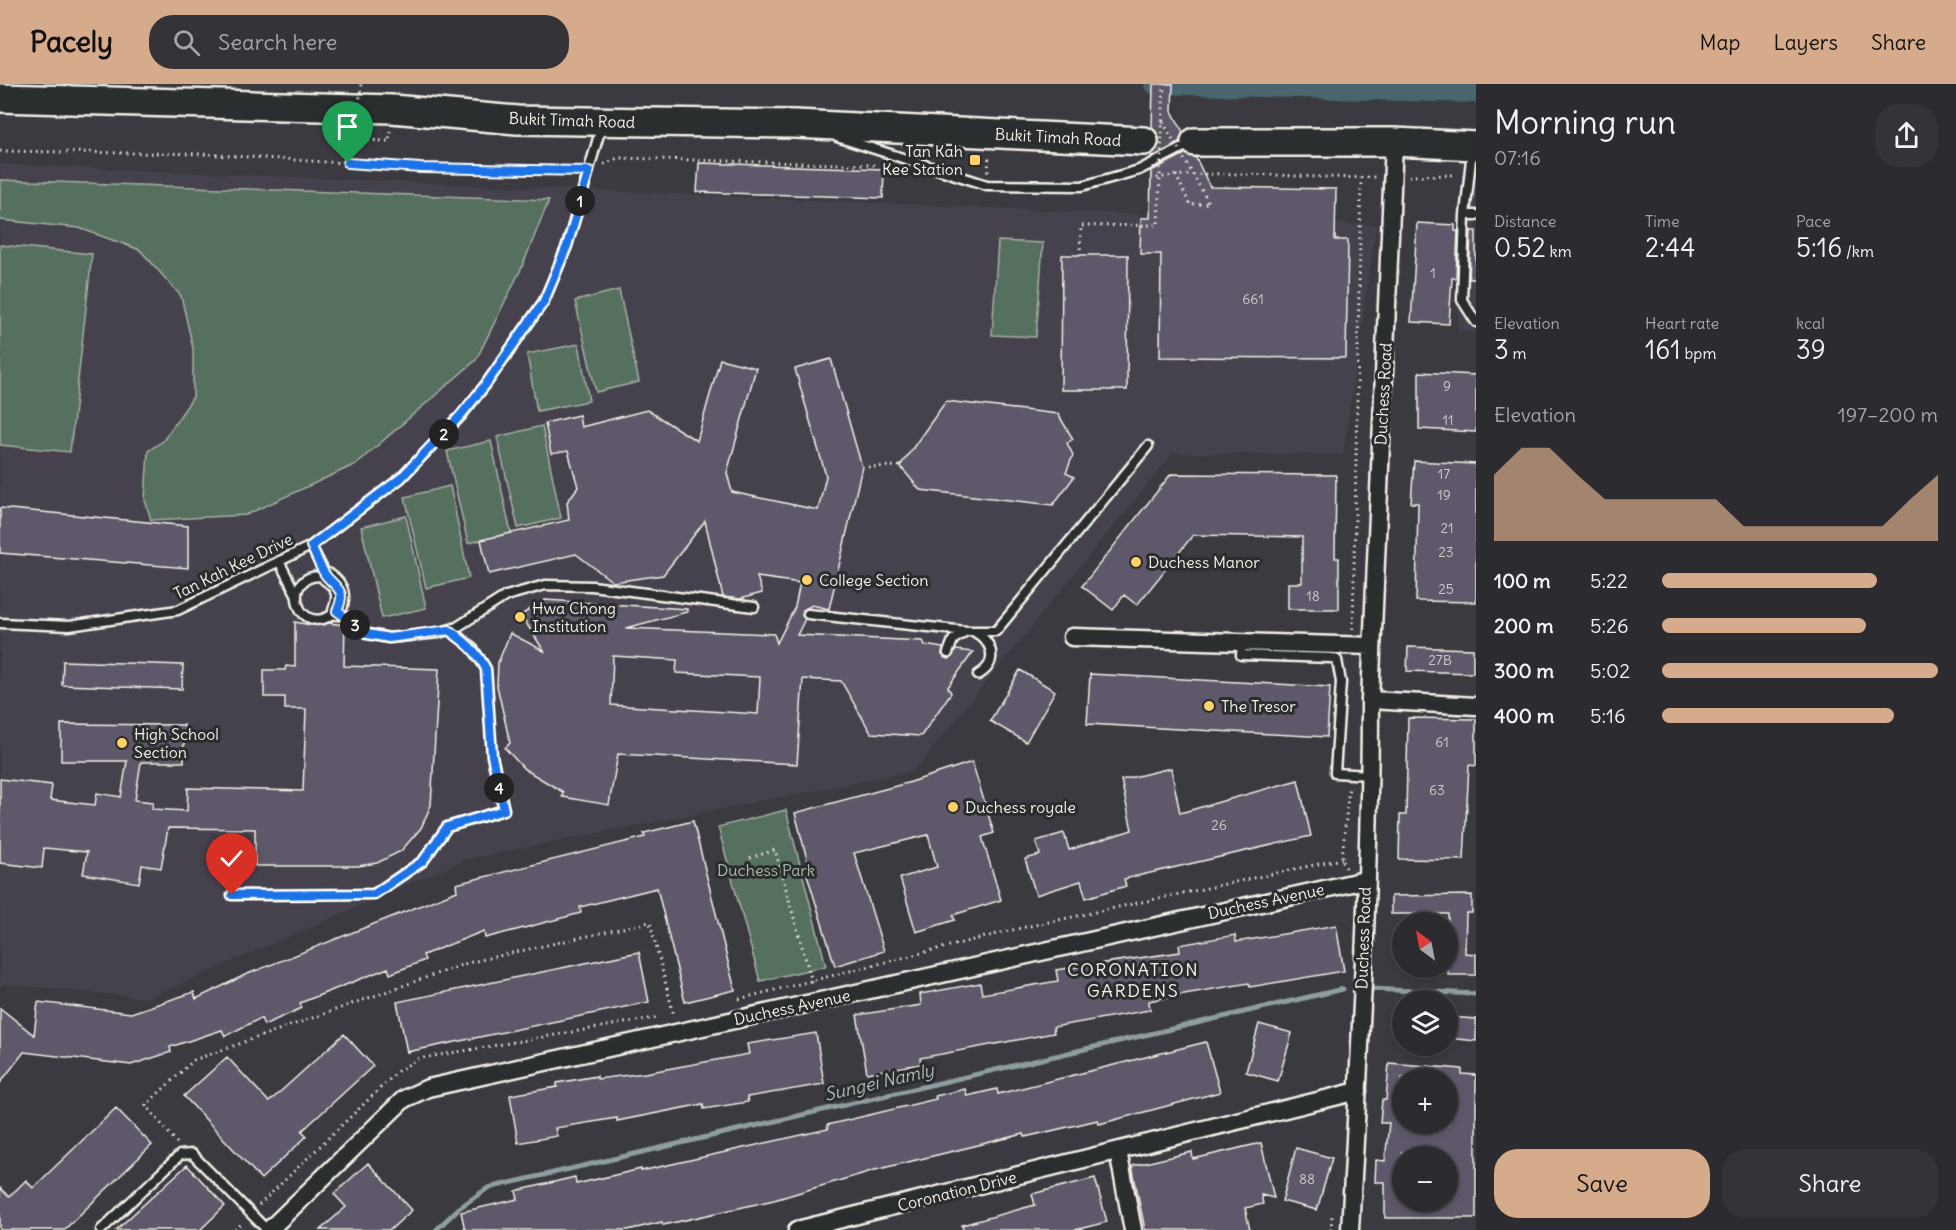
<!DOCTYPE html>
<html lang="en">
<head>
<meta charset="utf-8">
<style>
	body { margin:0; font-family:Delius,sans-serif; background:#343438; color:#f1f3f6; height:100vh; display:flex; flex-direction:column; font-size:22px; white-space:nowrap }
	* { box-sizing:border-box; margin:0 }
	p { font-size:20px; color:#a6a7ab }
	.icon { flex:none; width:33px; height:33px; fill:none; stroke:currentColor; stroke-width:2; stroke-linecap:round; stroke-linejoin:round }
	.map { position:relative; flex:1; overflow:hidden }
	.panel { display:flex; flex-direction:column; background:#2c2c30; width:480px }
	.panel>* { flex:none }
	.needle { width:39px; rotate:328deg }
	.fabs { position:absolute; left:1392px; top:828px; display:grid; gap:12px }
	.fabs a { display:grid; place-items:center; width:66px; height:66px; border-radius:50%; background:#2c2c30; box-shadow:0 3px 9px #0003,0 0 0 2px #48484c; font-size:30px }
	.pin { position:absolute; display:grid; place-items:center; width:51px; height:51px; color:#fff; margin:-62px -26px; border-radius:50% 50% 50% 0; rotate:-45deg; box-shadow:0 0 6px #0007 }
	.pin .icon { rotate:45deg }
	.km { position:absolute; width:30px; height:30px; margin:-15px; border-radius:50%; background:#222; color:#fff; font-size:16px; line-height:30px; text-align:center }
	.round { display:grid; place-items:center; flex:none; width:63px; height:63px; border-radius:24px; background:#343438 }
	.summary { display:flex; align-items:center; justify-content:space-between; height:102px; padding:0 18px }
	h1 { font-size:33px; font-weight:600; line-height:45px }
	.stats { display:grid; grid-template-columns:repeat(3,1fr); gap:9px; height:102px; padding:6px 18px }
	.stats div { display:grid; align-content:center }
	.stats b { font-size:26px; font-weight:600 }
	.stats small { font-size:16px; font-weight:400 }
	.stats p { font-size:16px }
	.chart { height:168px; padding:12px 18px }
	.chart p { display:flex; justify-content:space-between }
	.chart svg { width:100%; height:108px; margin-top:6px; fill:#d6ab8b; opacity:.7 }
	.button { display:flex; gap:12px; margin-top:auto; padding:12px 18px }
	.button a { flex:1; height:69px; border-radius:24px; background:#d6ab8b; color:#111; font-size:24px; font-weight:600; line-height:69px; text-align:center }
	.button a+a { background:#343438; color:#f1f3f6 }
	ul { padding:0 18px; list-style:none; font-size:20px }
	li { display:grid; grid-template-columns:96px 72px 1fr; align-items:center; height:45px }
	li i { height:15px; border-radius:8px; background:#d6ab8b }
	header { display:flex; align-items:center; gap:36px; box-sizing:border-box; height:84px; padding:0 30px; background:#d6ab8b; color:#111 }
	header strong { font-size:28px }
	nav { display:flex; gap:33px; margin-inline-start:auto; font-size:21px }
	.search { width:420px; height:54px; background:#343438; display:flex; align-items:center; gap:15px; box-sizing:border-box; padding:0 21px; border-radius:24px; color:#a6a7ab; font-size:22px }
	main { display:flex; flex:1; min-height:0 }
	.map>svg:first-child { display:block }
	.built { fill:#45434d }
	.green { fill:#57705e; stroke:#a6b0a3; stroke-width:1.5 }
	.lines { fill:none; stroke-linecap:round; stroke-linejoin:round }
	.stream { stroke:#8e9d9f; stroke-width:5 }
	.canal { stroke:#4a656e; stroke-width:20 }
	.building { fill:#5e596b; stroke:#f4f1e8; stroke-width:1.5; fill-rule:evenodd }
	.trunk-tunnel { stroke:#565559; stroke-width:27; stroke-dasharray:27 14; stroke-linecap:butt }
	.service-casing { stroke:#f4f1e8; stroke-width:13 }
	.minor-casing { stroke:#f4f1e8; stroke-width:21 }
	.trunk-casing { stroke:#f4f1e8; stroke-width:32 }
	.path { stroke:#f4f1e8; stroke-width:3; stroke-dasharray:1.5 4.5; stroke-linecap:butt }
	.service { stroke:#2a2d2e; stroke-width:8 }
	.minor { stroke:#2a2d2e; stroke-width:16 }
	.trunk { stroke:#2a2d2e; stroke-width:27 }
	.path-bridge { stroke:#f4f1e8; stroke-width:3; stroke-dasharray:1.5 4.5; stroke-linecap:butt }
	.route-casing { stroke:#fff; stroke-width:12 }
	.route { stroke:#1a73e8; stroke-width:8 }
	.poi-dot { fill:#ffd166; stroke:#2a2d2e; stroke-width:2 }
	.labels { text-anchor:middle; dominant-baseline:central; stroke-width:6; stroke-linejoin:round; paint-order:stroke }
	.number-label { font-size:14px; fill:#cecbc9 }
	.street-label { font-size:16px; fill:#f4f1e8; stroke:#2a2d2e }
	.poi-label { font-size:16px; fill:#f4f1e8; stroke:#2a2d2e; text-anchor:start }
	.park-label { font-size:16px; fill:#adb7aa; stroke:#2a2d2e }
	.neighbourhood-label { font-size:18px; letter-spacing:1.5px; fill:#f4f1e8; stroke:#2a2d2e }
	.water-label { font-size:18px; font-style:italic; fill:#b0b9b7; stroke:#2a2d2e }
</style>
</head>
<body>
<header>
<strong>Pacely</strong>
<div class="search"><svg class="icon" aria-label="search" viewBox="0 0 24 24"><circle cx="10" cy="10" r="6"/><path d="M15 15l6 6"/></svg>Search here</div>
<nav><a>Map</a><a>Layers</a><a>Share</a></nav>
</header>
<main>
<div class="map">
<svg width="1476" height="1146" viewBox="0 0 1476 1146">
	<rect width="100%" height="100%" fill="#3a3a40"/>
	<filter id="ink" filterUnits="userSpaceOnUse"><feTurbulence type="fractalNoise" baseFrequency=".0167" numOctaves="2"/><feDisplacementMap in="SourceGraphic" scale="12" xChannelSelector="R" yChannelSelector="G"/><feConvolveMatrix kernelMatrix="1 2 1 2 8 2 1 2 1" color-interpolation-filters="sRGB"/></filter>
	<g filter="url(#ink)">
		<path class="built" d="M 0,80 L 1376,141 L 1343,371 L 1173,369 L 914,687 L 467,775 L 148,914 L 3,900 L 0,904 Z
			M 1461,98 L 1476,99 L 1476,248 L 1459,247 L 1458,251 Z"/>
		<path class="green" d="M 0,96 L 549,116 L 522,183 L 476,276 L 356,380 L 246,431 L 151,436 L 145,416 L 148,367 L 163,357 L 193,313 L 193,264 L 181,212 L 140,166 L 79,144 L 0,136 Z
			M 998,157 L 1043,159 L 1036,253 L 992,251 Z
			M 0,161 L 92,170 L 70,368 L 0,361 Z
			M 619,206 L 639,298 L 596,308 L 575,217 Z
			M 579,260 L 589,317 L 537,327 L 527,270 Z
			M 542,342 L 561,434 L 518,444 L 497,353 Z
			M 491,357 L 511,449 L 468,459 L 447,367 Z
			M 450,402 L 469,494 L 426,504 L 405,413 Z
			M 406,432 L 426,524 L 382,534 L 361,443 Z
			M 786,726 L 826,882 L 760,897 L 718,743 Z"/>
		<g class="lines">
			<path class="stream" d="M 1373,905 L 1476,910
				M 436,1146 L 459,1124 L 488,1104 L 1343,905"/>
			<path class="canal" d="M 1154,0 L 1476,9"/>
		</g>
		<path class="building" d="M 1153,0 L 1173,0 L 1172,27 L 1183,48 L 1179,58 L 1151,73 L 1160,57 L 1158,49 L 1152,43 Z
			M 1185,70 L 1196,74 L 1210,103 L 1336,105 L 1335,156 L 1348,156 L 1346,274 L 1160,273 L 1161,170 L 1140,170 L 1141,134 L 1150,134 L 1151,87 Z
			M 699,79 L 884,85 L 883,114 L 697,108 Z
			M 1417,139 L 1455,141 L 1455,147 L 1458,147 L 1456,194 L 1452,194 L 1449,240 L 1411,238 Z
			M 1471,147 L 1476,147 L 1476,195 L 1469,195 Z
			M 1062,171 L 1128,171 L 1127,306 L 1061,306 Z
			M 720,275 L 756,284 L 727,389 L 732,408 L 818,426 L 826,392 L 795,285 L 831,275 L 862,383 L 829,525 L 812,521 L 803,526 L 802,532 L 805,535 L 797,551 L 923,557 L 925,561 L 943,564 L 942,571 L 948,575 L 956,566 L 973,568 L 948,603 L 951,609 L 921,652 L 871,649 L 841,597 L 803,595 L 797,680 L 618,670 L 609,721 L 562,713 L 563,708 L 524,685 L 505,664 L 510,659 L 497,602 L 498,579 L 510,549 L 544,567 L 521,531 L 545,516 L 687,525 L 687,528 L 626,544 L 774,550 L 777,559 L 795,523 L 800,499 L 757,493 L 762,509 L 740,515 L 723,513 L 705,437 L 663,491 L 613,498 L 576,470 L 489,490 L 481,456 L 569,436 L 567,418 L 578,403 L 568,367 L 551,370 L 545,339 L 579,331 L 581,343 L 647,326 L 697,357 ZM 613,572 L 677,576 L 676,589 L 760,593 L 758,630 L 611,621 Z
			M 1419,288 L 1476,291 L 1476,348 L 1419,345 Z
			M 946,317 L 1058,330 L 1073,355 L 1067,359 L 1073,371 L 1066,389 L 1074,393 L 1053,421 L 920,406 L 900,382 Z
			M 1414,377 L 1476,380 L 1476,518 L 1416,517 L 1418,419 L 1411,419 Z
			M 1171,390 L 1336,391 L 1335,474 L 1339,474 L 1339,525 L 1288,525 L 1288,499 L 1302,499 L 1302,453 L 1193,451 L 1137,521 L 1124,511 L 1113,526 L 1082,502 Z
			M 0,424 L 188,442 L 188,484 L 0,469 Z
			M 295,538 L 311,541 L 329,539 L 345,541 L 344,582 L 439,585 L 431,721 L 421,744 L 401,767 L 377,779 L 358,782 L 255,782 L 255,745 L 168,744 L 161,784 L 142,781 L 139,799 L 83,790 L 87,768 L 44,764 L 42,784 L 0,779 L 0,695 L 52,701 L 50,716 L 95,721 L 97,709 L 121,713 L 127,677 L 61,677 L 61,640 L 184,641 L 184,678 L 141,678 L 135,716 L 153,718 L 152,725 L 187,727 L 188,704 L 303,707 L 306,625 L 285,625 L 285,613 L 264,613 L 264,586 L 285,586 L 286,582 L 295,583 Z
			M 1408,563 L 1473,565 L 1473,589 L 1407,587 Z
			M 63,577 L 183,581 L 182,605 L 62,601 Z
			M 1020,586 L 1055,607 L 1026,658 L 990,637 Z
			M 1090,590 L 1330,603 L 1327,653 L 1087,640 Z
			M 1408,634 L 1476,635 L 1476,682 L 1469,681 L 1464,776 L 1399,775 L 1400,731 L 1406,731 Z
			M 972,678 L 994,749 L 982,753 L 1001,816 L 953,831 L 955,836 L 916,848 L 900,794 L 937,783 L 928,751 L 854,769 L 884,867 L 835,882 L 805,784 L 809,783 L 795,729 L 911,698 Z
			M 1171,684 L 1180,729 L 1298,696 L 1311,752 L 1124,795 L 1126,802 L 1086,814 L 1081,797 L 1036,811 L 1025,775 L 1040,771 L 1036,757 L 1064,749 L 1069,766 L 1132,746 L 1121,696 Z
			M 693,737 L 735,906 L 685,918 L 657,804 L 580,823 L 581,829 L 524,844 L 485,854 L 484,847 L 423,871 L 425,876 L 390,890 L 388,884 L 300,919 L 302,924 L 264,941 L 261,934 L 225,952 L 222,946 L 170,963 L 171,968 L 131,981 L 24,968 L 0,999 L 0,924 L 34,951 L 38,918 L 131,929 L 194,908 L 196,915 L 245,891 L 457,807 L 456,800 L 645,753 L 644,749 Z
			M 1472,811 L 1472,829 L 1466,829 L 1465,869 L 1476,870 L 1476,891 L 1448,891 L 1448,830 L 1391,830 L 1391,812 Z
			M 1336,841 L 1344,887 L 1250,903 L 1249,899 L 1178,911 L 1149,917 L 1150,926 L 1053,943 L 1054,949 L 920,974 L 921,980 L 867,989 L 857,931 L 921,921 L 920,910 L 980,899 L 982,910 L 1058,897 L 1056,886 L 1180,868 L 1179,861 L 1235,851 L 1236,858 Z
			M 639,868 L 649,918 L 407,968 L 397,918 Z
			M 1448,933 L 1476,935 L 1476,957 L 1448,954 Z
			M 1259,940 L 1292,949 L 1278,997 L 1246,988 Z
			M 816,949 L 824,1000 L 747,1013 L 748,1018 L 704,1025 L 703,1020 L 617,1037 L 617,1034 L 555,1044 L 557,1052 L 518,1059 L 510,1011 L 557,1003 L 557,999 L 597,992 L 597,995 L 645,989 L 749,970 L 747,960 Z
			M 344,950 L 373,982 L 302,1047 L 307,1052 L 261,1095 L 184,1012 L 227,973 L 269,1018 Z
			M 1206,958 L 1220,1008 L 1099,1040 L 1098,1036 L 1025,1053 L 1024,1050 L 875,1086 L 774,1116 L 663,1141 L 662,1138 L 628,1146 L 465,1146 L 461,1128 L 518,1115 L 516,1107 L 575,1093 L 576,1100 L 641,1085 L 641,1087 L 828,1045 L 827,1041 L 936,1015 L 935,1012 L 965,1005 L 967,1012 L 997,1005 L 998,1010 Z
			M 1389,979 L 1462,985 L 1462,990 L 1476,991 L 1476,1134 L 1385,1134 L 1385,1098 L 1375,1098 L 1376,1076 L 1385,1077 L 1389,1039 L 1380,1039 L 1382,1016 L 1386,1016 ZM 1402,994 L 1448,994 L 1448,1040 L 1402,1040 ZM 1402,1068 L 1448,1072 L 1448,1118 L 1402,1118 Z
			M 116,1024 L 152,1061 L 64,1146 L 0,1146 L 0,1104 L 9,1113 L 26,1096 L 33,1104 Z
			M 1261,1059 L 1274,1114 L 1261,1111 L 1263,1120 L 1245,1124 L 1250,1146 L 1145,1146 L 1132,1082 L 1192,1068 L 1193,1075 Z
			M 1296,1064 L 1332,1074 L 1317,1126 L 1282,1117 Z
			M 368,1079 L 412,1126 L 390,1146 L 320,1146 L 346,1123 L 334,1110 Z
			M 187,1081 L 225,1122 L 200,1146 L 116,1146 Z
			M 1095,1094 L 1107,1138 L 1075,1146 L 963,1146 L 962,1141 L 1035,1121 L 1032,1110 Z"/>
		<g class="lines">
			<path class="trunk-tunnel" d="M 1144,57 L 1195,58"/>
			<defs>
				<path id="service" d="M 837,53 L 987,101 L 1082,102 L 1139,86 L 1192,59
					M 1472,66 L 1465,131 L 1462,216 L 1476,238
					M 1465,131 L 1476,131
					M 311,462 L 327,493
					M 279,477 L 296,510
					M 327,493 C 276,484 297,561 337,527 L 368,550 L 389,554 L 439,549 L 457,543 L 506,512 L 545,501 L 592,502 L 754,523
					M 808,530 L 966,547 L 996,547 L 1148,362
					M 0,539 L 69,542 L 178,526 L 311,462 L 401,394 L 461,332 L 486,300 L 544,217 L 567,162 L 602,40
					M 975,548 C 994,559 998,580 978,591
					M 1242,559 L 1241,571 L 1332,574 L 1337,576 L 1341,598 L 1335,689 L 1370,691
					M 948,569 L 953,556 L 966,547
					M 232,811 L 374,810 L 423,777 L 447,743 L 504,726 L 492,672 L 486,585 L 472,563 L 449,546
					M 101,1146 L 180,1071 L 192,1070 L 267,1146"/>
				<path id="minor" d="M 327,493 C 341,502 343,512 337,527
					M 1072,553 L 1372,562
					M 1370,616 L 1476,622
					M 1118,1067 L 1133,1146
					M 269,1146 L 404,1015 L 428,1004 L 1365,796
					M 797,1146 L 1358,1007
					M 1350,1146 C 1360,970 1370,792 1370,616 L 1394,58"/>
				<path id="trunk" d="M 0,14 L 392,25 L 517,36 L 795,40 L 1144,57
					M 1195,58 L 1394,58 L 1476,62"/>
			</defs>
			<use href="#service" class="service-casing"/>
			<use href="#minor" class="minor-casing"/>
			<use href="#trunk" class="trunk-casing"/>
			<path class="path" d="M 356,56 L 389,57 L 390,47
				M 0,67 L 201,70 L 421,84 L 574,87
				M 604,80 L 618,74 L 877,81
				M 988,88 L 989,71
				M 1176,91 L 1190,121 L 1209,119 L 1196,96
				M 1409,92 L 1456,91
				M 1151,95 C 1220,83 1303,96 1375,93
				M 862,383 L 900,382
				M 1353,545 L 1361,94
				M 750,774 L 775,766 L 812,898
				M 1346,784 L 1342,775 L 1349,702
				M 739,915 L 1021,844 L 1342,775
				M 177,1059 L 146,1021 L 194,976 L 467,879 L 650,838 L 674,932
				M 259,1121 L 398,987 L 417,975 L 659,933
				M 235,1146 L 242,1139
				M 1331,1146 L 1332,1130"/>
			<use href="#service" class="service"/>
			<use href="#minor" class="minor"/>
			<use href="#trunk" class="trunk"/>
			<path class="path-bridge" d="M 1163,38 L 1196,96
				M 356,56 L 361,0
				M 1080,171 L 1081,142 L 1158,141 L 1164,0"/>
		</g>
	</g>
	<g class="lines" filter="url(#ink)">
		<defs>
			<path id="route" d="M 232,811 L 374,810 L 423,777 L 447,743 L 504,726 L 492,672 L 486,585 C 477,567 465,558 449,546 L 389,554 L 368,550 L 337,527 C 346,507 339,506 327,493 C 320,485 316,471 311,462 L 401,394 L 460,332 L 486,300 L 544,217 L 567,162 L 589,87 L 421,84 L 348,79"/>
		</defs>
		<use href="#route" class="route-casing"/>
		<use href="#route" class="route"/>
	</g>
	<g class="poi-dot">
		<rect x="969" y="70" width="12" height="12" rx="3"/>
		<circle cx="1136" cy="478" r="6"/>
		<circle cx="807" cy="496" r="6"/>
		<circle cx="520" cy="533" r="6"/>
		<circle cx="1209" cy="622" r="6"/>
		<circle cx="122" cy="659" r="6"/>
		<circle cx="953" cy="723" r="6"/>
	</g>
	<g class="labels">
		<g class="number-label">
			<text x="1433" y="189">1</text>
			<text x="1253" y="215">661</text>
			<text x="1447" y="302">9</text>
			<text x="1448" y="336">11</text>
			<text x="1444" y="390">17</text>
			<text x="1444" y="411">19</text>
			<text x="1447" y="444">21</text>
			<text x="1446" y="468">23</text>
			<text x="1446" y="505">25</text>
			<text x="1313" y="512">18</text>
			<text x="1440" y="576">27B</text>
			<text x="1442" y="658">61</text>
			<text x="1437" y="706">63</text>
			<text x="1219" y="741">26</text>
			<text x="1307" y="1095">88</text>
		</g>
		<g class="street-label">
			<text transform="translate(572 36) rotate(2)">Bukit Timah Road</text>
			<text transform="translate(1058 53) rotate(3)">Bukit Timah Road</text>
			<text transform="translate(1383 310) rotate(-87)">Duchess Road</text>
			<text transform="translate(233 482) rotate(-26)">Tan Kah Kee Drive</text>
			<text transform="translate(1266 817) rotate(-12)">Duchess Avenue</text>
			<text transform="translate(1363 854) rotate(-88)">Duchess Road</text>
			<text transform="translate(792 923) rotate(-12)">Duchess Avenue</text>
			<text transform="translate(957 1107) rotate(-14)">Coronation Drive</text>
		</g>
		<g class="poi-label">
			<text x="963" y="67" text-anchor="end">Tan Kah<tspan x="963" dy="18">Kee Station</tspan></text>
			<text x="1148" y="478">Duchess Manor</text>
			<text x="819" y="496">College Section</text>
			<text x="532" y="524">Hwa Chong<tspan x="532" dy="18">Institution</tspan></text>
			<text x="1221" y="622">The Tresor</text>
			<text x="134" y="650">High School<tspan x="134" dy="18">Section</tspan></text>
			<text x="965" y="723">Duchess royale</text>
		</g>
		<g class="park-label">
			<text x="766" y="786">Duchess Park</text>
		</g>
		<g class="neighbourhood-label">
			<text x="1133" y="885">CORONATION<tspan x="1133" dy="21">GARDENS</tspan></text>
		</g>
		<g class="water-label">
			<text transform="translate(879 998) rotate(-13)">Sungei Namly</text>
		</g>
	</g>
</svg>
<div class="fabs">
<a><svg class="needle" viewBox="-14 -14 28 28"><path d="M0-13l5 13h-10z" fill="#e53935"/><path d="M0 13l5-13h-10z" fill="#a6a7ab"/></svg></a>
<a><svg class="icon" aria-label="layers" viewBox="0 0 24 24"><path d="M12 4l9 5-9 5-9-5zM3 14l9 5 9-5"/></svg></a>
<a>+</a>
<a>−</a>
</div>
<div class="pin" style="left:348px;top:79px;background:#1e9e55"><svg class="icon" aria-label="arrive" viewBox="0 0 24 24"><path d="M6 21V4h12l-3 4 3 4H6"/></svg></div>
<div class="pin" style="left:232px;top:811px;background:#d93025"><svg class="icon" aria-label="check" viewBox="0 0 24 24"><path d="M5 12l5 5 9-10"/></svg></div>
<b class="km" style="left:580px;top:117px">1</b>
<b class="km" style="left:444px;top:350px">2</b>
<b class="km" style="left:355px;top:541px">3</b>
<b class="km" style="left:499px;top:704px">4</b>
</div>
<section class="panel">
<div class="summary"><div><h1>Morning run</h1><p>07:16</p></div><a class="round"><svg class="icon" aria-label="share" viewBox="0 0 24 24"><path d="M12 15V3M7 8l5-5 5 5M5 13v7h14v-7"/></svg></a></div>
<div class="stats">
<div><p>Distance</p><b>0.52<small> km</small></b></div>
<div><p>Time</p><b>2:44</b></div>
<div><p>Pace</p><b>5:16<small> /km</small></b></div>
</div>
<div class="stats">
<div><p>Elevation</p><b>3<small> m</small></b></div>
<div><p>Heart rate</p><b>161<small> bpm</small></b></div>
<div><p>kcal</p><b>39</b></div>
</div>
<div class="chart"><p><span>Elevation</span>197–200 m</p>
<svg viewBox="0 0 160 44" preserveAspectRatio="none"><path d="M0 44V17L10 6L20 6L30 17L40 27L50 27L60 27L70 27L80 27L90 38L100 38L110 38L120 38L130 38L140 38L150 27L160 17V44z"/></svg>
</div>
<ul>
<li><b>100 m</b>5:22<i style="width:78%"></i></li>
<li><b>200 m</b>5:26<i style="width:74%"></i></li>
<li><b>300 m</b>5:02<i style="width:100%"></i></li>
<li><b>400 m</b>5:16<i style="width:84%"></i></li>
</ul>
<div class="button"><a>Save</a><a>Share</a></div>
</section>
</main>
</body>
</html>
